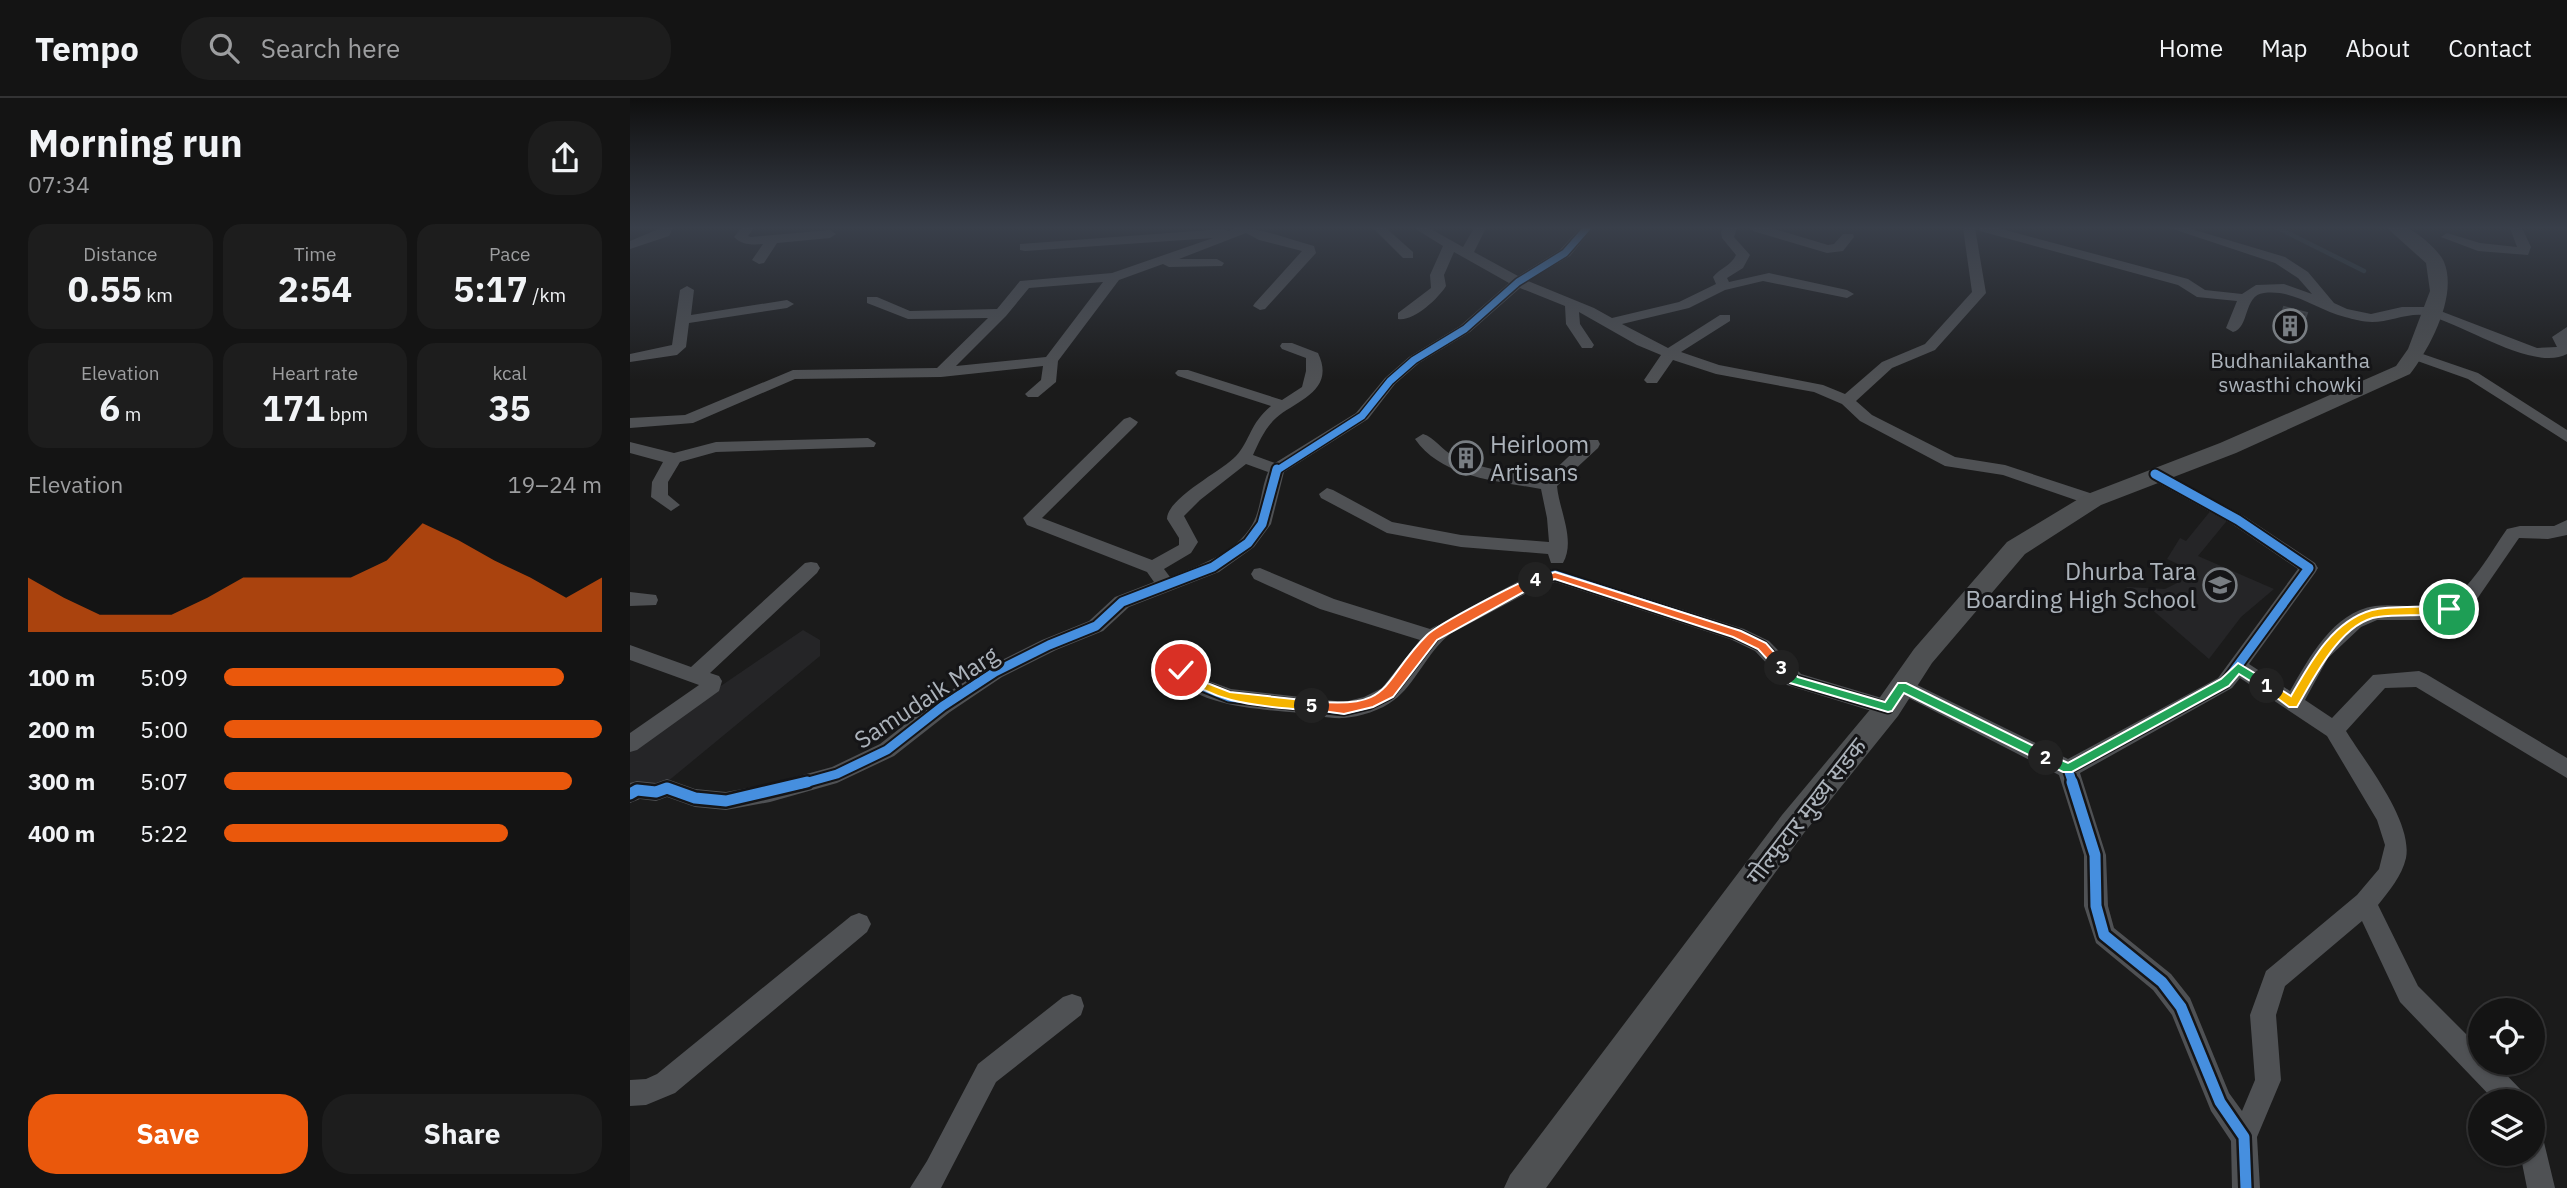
<!DOCTYPE html>
<html lang="en">
<head>
<meta charset="utf-8">
<style>
	body { margin:0; font-family:"IBM Plex Sans","Noto Sans Devanagari",sans-serif; background:#1d1d1d; color:#f1f3f6; height:100vh; display:flex; flex-direction:column; font-size:26px; white-space:nowrap }
	* { box-sizing:border-box; margin:0 }
	p { font-size:23px; color:#9d9ea0 }
	.icon { flex:none; width:38px; height:38px; fill:none; stroke:currentColor; stroke-width:2; stroke-linecap:round; stroke-linejoin:round }
	.map { position:relative; flex:1; overflow:hidden }
	.details { display:flex; flex-direction:column; background:#141414; width:630px }
	.details>* { flex:none }
	.fabs { position:absolute; left:1838px; top:900px; display:grid; gap:14px }
	.fabs a { display:grid; place-items:center; width:77px; height:77px; border-radius:50%; background:#141414; box-shadow:0 2px 5px #0004,0 0 0 2px #333334; font-size:35px }
	.pin { position:absolute; display:grid; place-items:center; width:60px; height:60px; color:#fff; margin:-30px; border:4px solid #fff; border-radius:50%; box-shadow:0 2px 7px #0007 }
	.km { position:absolute; width:35px; height:35px; margin:-18px; border-radius:50%; background:#222; color:#fff; font-size:19px; line-height:35px; text-align:center }
	.round { display:grid; place-items:center; flex:none; width:74px; height:74px; border-radius:28px; background:#1d1d1d }
	.overview { display:flex; align-items:center; justify-content:space-between; height:119px; padding:0 28px }
	h1 { font-size:38px; font-weight:700; line-height:52px }
	.figures { display:grid; grid-template-columns:repeat(3,1fr); gap:10px; height:119px; padding:7px 28px }
	.figures div { display:grid; align-content:center; border-radius:18px; background:#1d1d1d; text-align:center }
	.figures b { font-size:35px; font-weight:700 }
	.figures small { font-size:19px; font-weight:400 }
	.figures p { font-size:19px }
	.chart { height:196px; padding:14px 28px }
	.chart p { display:flex; justify-content:space-between }
	.chart svg { width:100%; height:126px; margin-top:7px; fill:#ea580c; opacity:.7 }
	.primary-button { display:flex; gap:14px; margin-top:auto; padding:14px 28px }
	.primary-button a { flex:1; height:80px; border-radius:28px; background:#ea580c; color:#fff; font-size:28px; font-weight:700; line-height:80px; text-align:center }
	.primary-button a+a { background:#1d1d1d; color:#f1f3f6 }
	ul { padding:0 28px; list-style:none; font-size:23px }
	li { display:grid; grid-template-columns:112px 84px 1fr; align-items:center; height:52px }
	li i { height:18px; border-radius:9px; background:#ea580c }
	header { display:flex; align-items:center; gap:42px; box-sizing:border-box; height:98px; padding:0 35px; background:#141414; border-bottom:2px solid #333334 }
	header strong { font-size:33px }
	nav { display:flex; gap:38px; margin-inline-start:auto; font-size:24px }
	.search { width:490px; height:63px; background:#1d1d1d; display:flex; align-items:center; gap:18px; box-sizing:border-box; padding:0 24px; border-radius:28px; color:#9d9ea0; font-size:26px }
	main { display:flex; flex:1; min-height:0 }
	.map>svg:first-child { display:block }
	.built { fill:#252527 }
	.lines { fill:none; stroke-linecap:round; stroke-linejoin:round }
	.stream { stroke:#2d383d; stroke-width:4.5 }
	.building { fill:#333; stroke:#434547; stroke-width:2 }
	.street { fill:#4f5154; fill-rule:evenodd }
	.secondary { fill:#4e5052; fill-rule:evenodd }
	.cycleway-far2-casing { stroke:#151517; stroke-width:10 }
	.cycleway-far1-casing { stroke:#151517; stroke-width:13 }
	.cycleway-casing { stroke:#151517; stroke-width:16 }
	.cycleway-far2 { stroke:#468fdf; stroke-width:7 }
	.cycleway-far1 { stroke:#468fdf; stroke-width:9 }
	.cycleway { stroke:#468fdf; stroke-width:11 }
	.split-1 { fill:#f5b400; stroke:#fff; stroke-width:2 }
	.split-2 { fill:#22a559; stroke:#fff; stroke-width:2 }
	.split-3 { fill:#22a559; stroke:#fff; stroke-width:2 }
	.split-4 { fill:#f0652b; stroke:#fff; stroke-width:2 }
	.split-5 { fill:#f0652b; stroke:#fff; stroke-width:2 }
	.split-6 { fill:#f5b400; stroke:#fff; stroke-width:2 }
	.labels { text-anchor:middle; dominant-baseline:central; stroke-width:6; stroke-linejoin:round; paint-order:stroke }
	.far-poi-label { font-size:21px; fill:#acb3bb; stroke:#151517 }
	.poi-label { font-size:24px; fill:#acb3bb; stroke:#151517; text-anchor:start }
	.street-label { font-size:24px; fill:#acb3bb; stroke:#151517 }
</style>
</head>
<body>
<header>
<strong>Tempo</strong>
<div class="search"><svg class="icon" aria-label="search" viewBox="0 0 24 24"><circle cx="10" cy="10" r="6"/><path d="M15 15l6 6"/></svg>Search here</div>
<nav><a>Home</a><a>Map</a><a>About</a><a>Contact</a></nav>
</header>
<main>
<section class="details">
<div class="overview"><div><h1>Morning run</h1><p>07:34</p></div><a class="round"><svg class="icon" aria-label="share" viewBox="0 0 24 24"><path d="M12 15V3M7 8l5-5 5 5M5 13v7h14v-7"/></svg></a></div>
<div class="figures">
<div><p>Distance</p><b>0.55<small> km</small></b></div>
<div><p>Time</p><b>2:54</b></div>
<div><p>Pace</p><b>5:17<small> /km</small></b></div>
</div>
<div class="figures">
<div><p>Elevation</p><b>6<small> m</small></b></div>
<div><p>Heart rate</p><b>171<small> bpm</small></b></div>
<div><p>kcal</p><b>35</b></div>
</div>
<div class="chart"><p><span>Elevation</span>19–24 m</p>
<svg viewBox="0 0 160 44" preserveAspectRatio="none"><path d="M0 44V25L10 32L20 38L30 38L40 38L50 32L60 25L70 25L80 25L90 25L100 19L110 6L120 12L130 19L140 25L150 32L160 25V44z"/></svg>
</div>
<ul>
<li><b>100 m</b>5:09<i style="width:90%"></i></li>
<li><b>200 m</b>5:00<i style="width:100%"></i></li>
<li><b>300 m</b>5:07<i style="width:92%"></i></li>
<li><b>400 m</b>5:22<i style="width:75%"></i></li>
</ul>
<div class="primary-button"><a>Save</a><a>Share</a></div>
</section>
<div class="map">
<svg width="1937" height="1090" viewBox="0 0 1937 1090">
	<rect width="100%" height="100%" fill="#1b1b1b"/>
	<path class="built" d="M 1582,411 L 1600,419 L 1568,458 L 1644,491 L 1611,519 L 1579,561 L 1496,489 L 1535,491 L 1549,484 L 1552,475 L 1548,466 L 1537,461 L 1550,440 L 1556,443 Z
		M 173,532 L 190,542 L 190,558 L 37,684 L 0,692 L 0,650 Z"/>
	<g class="lines">
		<path class="stream" d="M 1648,130 L 1734,173"/>
	</g>
	<path class="building" d="M 1654,209 L 1677,215 L 1669,238 L 1646,232 Z"/>
	<g class="lines">
		<path class="street" d="M 31,130 L 43,130 L 39,138 L 0,151 L 0,143 Z
			M 111,130 L 124,130 L 118,138 L 121,139 L 200,132 L 206,136 L 200,140 L 147,145 L 134,165 L 129,166 L 122,162 L 133,146 C 122,147 112,147 104,139 Z
			M 606,130 C 632,130 658,141 684,148 L 686,155 L 635,211 L 630,212 L 623,208 L 625,205 L 672,153 L 629,142 L 616,135 L 549,161 L 587,161 L 594,165 L 592,168 L 539,169 L 533,166 L 489,182 L 428,263 L 426,284 L 408,299 L 398,299 L 395,296 L 411,282 L 413,268 L 311,279 L 165,281 L 63,325 L 0,330 L 0,320 L 55,317 L 163,272 L 307,270 L 358,220 L 278,221 L 237,205 L 237,199 L 247,199 L 280,213 L 367,211 L 390,183 L 482,175 L 583,140 L 395,153 L 390,152 L 390,146 L 593,131 L 598,133 ZM 473,184 L 416,259 L 326,268 L 376,218 L 399,190 Z
			M 743,130 L 756,130 L 783,154 L 783,160 L 773,160 Z
			M 784,130 L 799,130 L 833,149 L 844,130 L 856,130 L 844,154 L 888,178 L 930,152 L 950,130 L 963,130 L 940,158 L 898,183 L 964,210 L 982,220 L 1049,204 L 1086,186 L 1083,179 C 1090,170 1101,168 1106,157 L 1092,140 L 1091,134 L 1094,130 L 1107,130 L 1104,139 L 1120,157 L 1113,170 L 1097,180 L 1099,184 L 1139,175 L 1217,192 L 1224,196 L 1217,200 L 1133,183 L 1095,192 L 1059,210 L 992,226 L 1038,250 L 1090,217 L 1100,217 L 1100,223 L 1051,254 L 1089,267 L 1193,287 L 1215,296 L 1252,264 L 1295,246 L 1342,194 L 1333,130 L 1345,130 L 1356,195 L 1305,252 L 1262,270 L 1226,303 L 1242,317 L 1325,359 L 1375,367 L 1469,398 L 1472,402 L 1463,408 L 1373,377 L 1315,368 L 1230,323 L 1212,306 L 1184,294 L 1086,276 L 1043,262 L 1027,285 L 1017,285 L 1014,282 L 1031,257 L 1007,247 L 949,214 L 950,226 L 964,247 L 962,250 L 952,250 L 936,226 L 935,208 L 890,190 L 840,234 L 789,265 L 765,286 L 738,321 L 654,374 L 641,426 L 624,449 L 589,474 L 499,509 L 473,533 L 426,552 L 372,579 L 320,614 L 264,658 L 207,685 L 140,704 L 96,712 L 65,709 L 37,699 L 26,703 L 10,701 L 0,705 L 0,685 L 7,683 L 26,685 L 37,681 L 65,691 L 96,694 L 140,686 L 202,669 L 250,646 L 306,602 L 358,569 L 412,542 L 459,523 L 485,499 L 524,484 L 517,474 L 397,427 L 393,420 L 494,321 L 500,319 L 508,324 L 506,327 L 412,420 L 522,462 L 549,447 L 549,440 L 537,421 C 537,400 592,373 606,358 C 620,343 620,325 641,308 L 548,278 L 545,275 L 548,272 L 558,272 L 652,302 L 672,289 L 676,273 L 676,260 L 652,251 L 650,248 L 652,245 L 662,245 L 688,255 C 706,293 667,302 646,320 C 635,330 629,344 623,357 L 645,365 L 726,315 L 755,280 L 779,259 L 830,228 L 879,185 L 824,154 L 814,177 L 816,188 C 808,201 783,224 768,221 L 768,215 L 801,190 L 800,177 L 813,148 ZM 616,366 L 638,374 C 631,390 631,412 622,427 C 606,455 568,468 540,479 L 534,471 L 561,455 L 568,444 L 554,418 L 570,402 Z
			M 1122,130 L 1141,130 L 1198,147 L 1204,146 L 1213,136 L 1223,136 L 1224,139 L 1213,153 L 1197,155 L 1123,133 Z
			M 1349,130 L 1368,130 L 1558,181 L 1575,192 L 1612,196 L 1626,187 L 1654,186 L 1682,196 L 1668,180 L 1645,165 L 1540,130 L 1558,130 L 1655,159 L 1678,174 L 1704,205 L 1717,211 L 1741,216 L 1772,209 L 1800,209 L 1907,250 L 1927,249 L 1922,239 L 1937,229 L 1937,256 C 1905,274 1834,227 1800,218 C 1780,213 1761,224 1742,224 C 1733,224 1723,221 1715,219 C 1687,212 1663,191 1634,195 C 1613,197 1620,230 1603,234 L 1596,230 L 1607,203 L 1567,199 L 1548,187 L 1350,133 Z
			M 1880,130 L 1892,130 L 1901,149 L 1898,157 L 1848,153 L 1811,139 L 1817,135 L 1850,145 L 1887,149 Z
			M 57,188 L 64,192 L 61,217 L 157,202 L 164,206 L 157,210 L 59,225 L 56,249 L 47,257 L 0,264 L 0,256 L 42,247 L 50,192 Z
			M 1784,253 L 1848,275 L 1937,332 L 1937,344 L 1838,281 L 1779,260 L 1777,257 L 1779,254 Z
			M 793,336 C 804,339 813,353 824,358 C 852,372 885,375 915,381 L 956,342 L 968,342 L 970,346 L 968,350 L 927,388 C 929,412 946,442 933,465 L 921,465 L 918,456 L 831,449 L 757,435 L 691,400 L 689,396 L 697,390 L 703,392 L 762,424 L 831,437 L 919,444 L 917,420 L 911,391 C 868,383 812,380 785,341 Z
			M 238,340 L 246,345 L 244,349 L 86,354 L 50,364 L 38,384 L 38,397 L 50,407 L 41,413 L 21,399 L 22,384 L 33,364 L 0,355 L 0,344 L 44,355 L 86,344 Z
			M 1525,371 L 1614,418 L 1685,465 L 1688,470 L 1685,475 L 1619,566 L 1660,593 C 1679,560 1703,514 1745,508 C 1768,505 1793,513 1815,504 C 1839,495 1862,452 1877,431 L 1890,428 L 1924,428 L 1937,422 L 1937,437 L 1918,441 L 1889,440 L 1845,504 L 1826,516 L 1794,522 L 1747,522 L 1731,529 L 1698,560 L 1675,602 L 1702,620 L 1743,577 L 1789,573 L 1796,576 L 1937,660 L 1937,680 L 1786,589 L 1755,590 L 1716,633 C 1735,664 1783,723 1776,760 C 1772,778 1759,793 1748,807 L 1788,888 L 1850,950 L 1850,964 L 1864,964 L 1893,994 L 1897,1003 L 1865,1003 L 1770,904 L 1732,823 L 1655,888 L 1646,917 L 1651,982 L 1627,1039 L 1630,1090 L 1602,1090 L 1601,1043 L 1581,1013 L 1542,917 L 1523,892 L 1466,845 L 1454,808 L 1454,757 L 1429,677 L 1265,593 L 1262,588 L 1265,583 L 1272,580 L 1279,583 L 1438,661 L 1588,580 L 1668,471 L 1602,426 L 1519,380 L 1517,376 ZM 1610,580 L 1697,638 L 1747,722 L 1755,747 L 1749,771 L 1727,797 L 1636,873 L 1620,917 L 1625,982 L 1612,1013 L 1599,995 L 1560,900 L 1541,876 L 1484,830 L 1478,808 L 1476,757 L 1450,675 L 1602,590 Z
			M 181,464 L 187,465 L 190,470 L 187,475 L 80,575 L 89,578 L 92,583 L 89,593 L 7,652 L 0,654 L 0,635 L 69,587 L 0,562 L 0,547 L 61,569 L 175,465 Z
			M 630,470 L 704,501 L 800,531 L 900,477 L 925,471 L 1114,531 L 1139,543 L 1171,576 L 1265,604 L 1268,610 L 1265,616 L 1258,618 L 1157,587 L 1125,553 L 1100,541 L 925,484 L 912,487 L 820,536 C 798,553 784,588 764,602 C 752,612 729,619 714,620 C 700,621 684,617 670,615 C 633,611 562,610 541,572 L 544,567 L 551,564 L 558,567 L 579,583 L 601,591 L 714,604 L 734,599 L 752,590 L 790,542 L 690,511 L 624,481 L 621,476 L 624,471 Z
			M 0,494 L 26,497 L 28,502 L 26,507 L 0,508 Z
			M 229,815 L 237,818 L 241,826 L 237,834 L 45,995 L 16,1007 L 0,1008 L 0,982 L 16,981 L 27,976 L 221,818 Z
			M 442,896 L 451,899 L 454,908 L 451,917 L 366,984 L 311,1090 L 280,1090 L 297,1063 L 348,966 L 433,899 Z
			M 1902,1033 L 1912,1036 L 1925,1090 L 1897,1090 L 1890,1055 L 1902,1055 Z"/>
		<path class="secondary" d="M 1757,130 L 1778,130 C 1789,136 1809,152 1814,164 C 1828,197 1800,250 1780,276 L 1606,355 L 1471,407 L 1395,456 L 1302,565 L 1268,618 L 1174,735 L 916,1090 L 874,1090 L 880,1077 L 1152,717 L 1248,602 L 1284,551 L 1377,444 L 1455,397 L 1590,345 L 1766,268 L 1778,251 L 1800,193 L 1796,165 Z"/>
		<defs>
			<path id="cycleway-far2" d="M 646,373 L 732,318 L 760,283 L 784,262 L 835,231 L 888,184 L 935,155 L 957,130"/>
			<path id="cycleway-far1" d="M 551,572 L 572,588 L 599,599 L 714,612 L 739,606 L 759,596 L 803,539 L 813,531 L 906,482 L 925,477 L 1107,536 L 1132,548 L 1164,582 L 1258,610
				M 171,686 L 207,676 L 257,652 L 313,608 L 365,574 L 419,547 L 466,528 L 492,504 L 583,469 L 618,445 L 632,426 L 647,371
				M 1443,686 L 1438,671 L 1595,585 L 1679,470 L 1608,422 L 1525,376"/>
			<path id="cycleway" d="M 1442,684 L 1465,757 L 1466,808 L 1474,837 L 1532,884 L 1551,909 L 1590,1004 L 1614,1039 L 1616,1090
				M 0,696 L 7,692 L 26,694 L 37,690 L 65,700 L 96,703 L 177,684"/>
		</defs>
		<use href="#cycleway-far2" class="cycleway-far2-casing"/>
		<use href="#cycleway-far1" class="cycleway-far1-casing"/>
		<use href="#cycleway" class="cycleway-casing"/>
		<use href="#cycleway-far2" class="cycleway-far2"/>
		<use href="#cycleway-far1" class="cycleway-far1"/>
		<use href="#cycleway" class="cycleway"/>
	</g>
	<linearGradient id="sky" x2="0" y2="1"><stop stop-color="#0f0f0f"/><stop offset="0.46" stop-color="#393f4a"/><stop offset="1" stop-color="#393f4a" stop-opacity="0"/></linearGradient>
	<rect width="1937" height="282" fill="url(#sky)"/>
	<path class="split-1" d="M 1819,507 L 1823,508 L 1823,514 C 1798,520 1773,515 1748,519 C 1711,524 1684,580 1667,609 L 1659,609 L 1631,588 L 1637,583 L 1661,598 C 1680,565 1702,523 1742,512 C 1760,507 1797,510 1819,507 Z"/>
	<path class="split-2" d="M 1608,565 L 1641,585 L 1641,591 L 1633,591 L 1609,576 L 1599,588 L 1442,674 L 1433,674 L 1411,663 L 1410,660 L 1416,655 L 1438,665 L 1591,581 Z"/>
	<path class="split-3" d="M 1152,565 L 1168,579 L 1255,604 L 1268,585 L 1276,585 L 1420,656 L 1422,660 L 1416,665 L 1411,663 L 1274,595 L 1262,613 L 1258,614 L 1160,585 L 1146,570 Z"/>
	<path class="split-4" d="M 925,474 L 1111,533 L 1136,545 L 1158,570 L 1156,573 L 1148,573 L 1128,551 L 1103,539 L 925,481 L 906,486 L 900,482 Z"/>
	<path class="split-5" d="M 906,478 L 911,482 L 910,485 L 807,542 L 763,599 L 743,609 L 714,616 L 678,611 L 678,605 L 682,603 C 764,612 750,584 797,537 C 808,526 889,484 906,478 Z"/>
	<path class="split-6" d="M 551,568 L 577,585 L 600,594 L 682,603 L 688,608 L 682,613 C 630,607 591,609 547,575 L 546,572 Z"/>
	<defs>
		<symbol id="building-ring" viewBox="-11 -11 22 22"><circle r="9.5" fill="#151517" stroke="#797e83" stroke-width="1.5"/><path d="M-4-6H4V6H1V3H-1V6H-4ZM-2.5-4.3h1.7v1.8h-1.7ZM.8-4.3h1.7v1.8H.8ZM-2.5-1h1.7V.8h-1.7ZM.8-1h1.7V.8H.8Z" fill="#797e83"/></symbol>
		<symbol id="school-ring" viewBox="-11 -11 22 22"><circle r="9.5" fill="#151517" stroke="#797e83" stroke-width="1.5"/><path d="M0-5L7-2L0 1L-7-2ZM-4 1L0 2.5L4 1V4Q0 6-4 4Z" fill="#797e83"/></symbol>
	</defs>
	<g fill-rule="evenodd">
		<use href="#building-ring" x="1641" y="209" width="38" height="38"/>
		<use href="#building-ring" x="817" y="341" width="38" height="38"/>
		<use href="#school-ring" x="1571" y="468" width="38" height="38"/>
	</g>
	<g class="labels">
		<g class="far-poi-label">
			<text x="1660" y="262">Budhanilakantha<tspan x="1660" dy="24">swasthi chowki</tspan></text>
		</g>
		<g class="poi-label">
			<text x="860" y="346">Heirloom<tspan x="860" dy="28">Artisans</tspan></text>
			<text x="1566" y="473" text-anchor="end">Dhurba Tara<tspan x="1566" dy="28">Boarding High School</tspan></text>
		</g>
		<g class="street-label">
			<text transform="translate(296 599) rotate(-33)">Samudaik Marg</text>
			<text transform="translate(1176 713) rotate(-52)">गोल्फुटार मुख्य सडक</text>
		</g>
	</g>
</svg>
<div class="fabs">
<a><svg class="icon" aria-label="locate" viewBox="0 0 24 24"><circle cx="12" cy="12" r="6"/><path d="M12 2v4M12 18v4M2 12h4M18 12h4"/></svg></a>
<a><svg class="icon" aria-label="layers" viewBox="0 0 24 24"><path d="M12 4l9 5-9 5-9-5zM3 14l9 5 9-5"/></svg></a>
</div>
<div class="pin" style="left:1819px;top:511px;background:#1e9e55"><svg class="icon" aria-label="arrive" viewBox="0 0 24 24"><path d="M6 21V4h12l-3 4 3 4H6"/></svg></div>
<div class="pin" style="left:551px;top:572px;background:#d93025"><svg class="icon" aria-label="check" viewBox="0 0 24 24"><path d="M5 12l5 5 9-10"/></svg></div>
<b class="km" style="left:1637px;top:588px">1</b>
<b class="km" style="left:1416px;top:660px">2</b>
<b class="km" style="left:1152px;top:570px">3</b>
<b class="km" style="left:906px;top:482px">4</b>
<b class="km" style="left:682px;top:608px">5</b>
</div>
</main>
</body>
</html>
